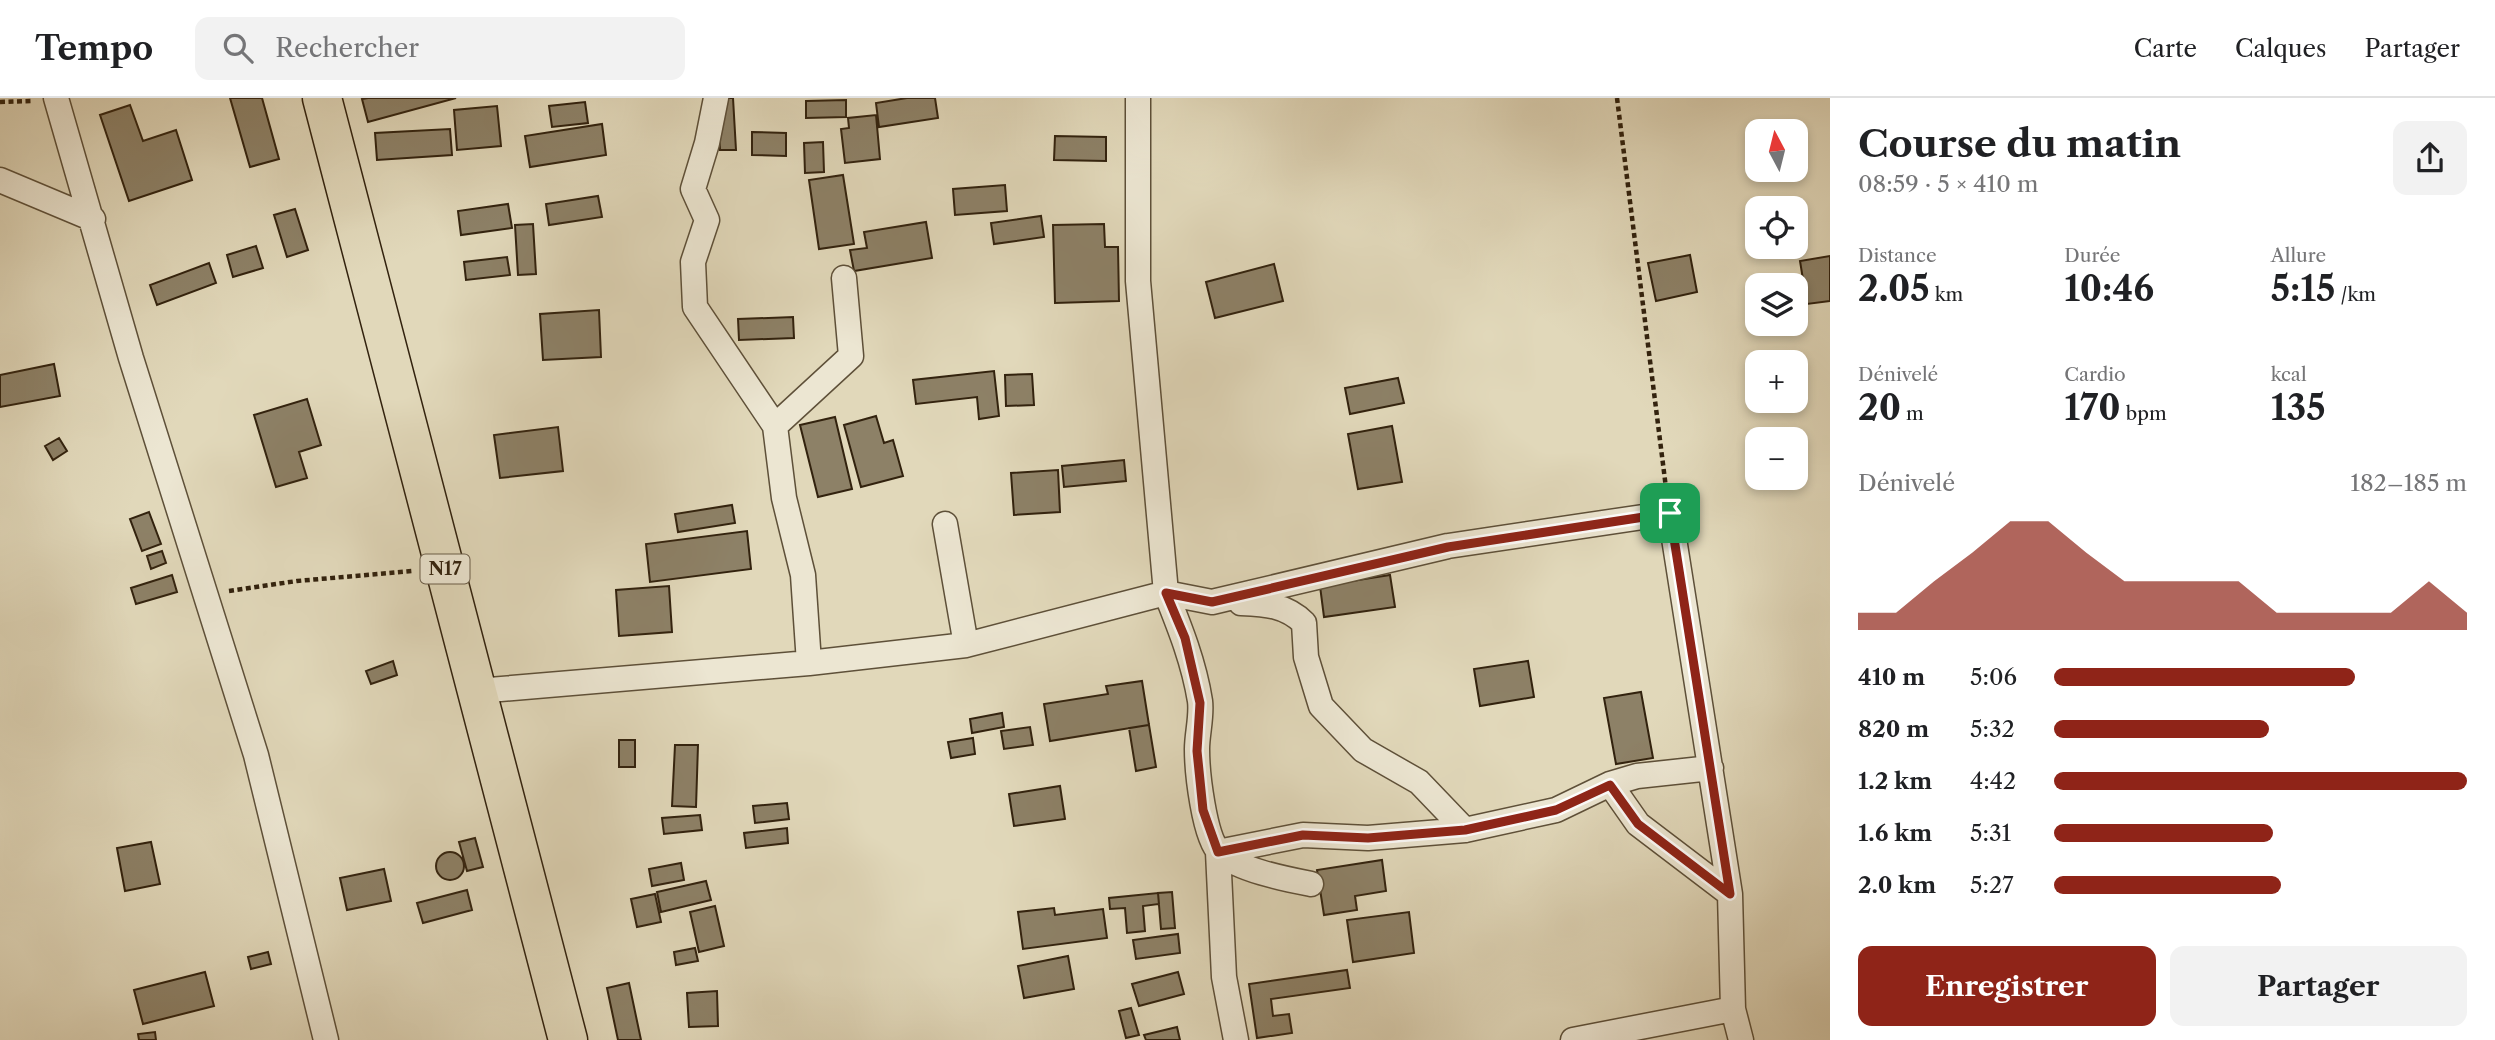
<!DOCTYPE html>
<html lang="fr">
<head>
<meta charset="utf-8">
<style>
	body { margin:0; font-family:"Libre Caslon Text",serif; background:#f2f2f2; color:#202124; height:100vh; display:flex; flex-direction:column; font-size:26px; white-space:nowrap }
	* { box-sizing:border-box; margin:0 }
	p { font-size:23px; color:#757577 }
	.icon { flex:none; width:38px; height:38px; fill:none; stroke:currentColor; stroke-width:2; stroke-linecap:round; stroke-linejoin:round }
	.map { position:relative; flex:1; overflow:hidden }
	.details { display:flex; flex-direction:column; background:#fff; width:665px }
	.details>* { flex:none }
	.needle { width:46px; rotate:353deg }
	.controls { position:absolute; left:1745px; top:21px; display:grid; gap:14px }
	.controls a { display:grid; place-items:center; width:63px; height:63px; border-radius:14px; background:#fff; box-shadow:0 4px 10px #0003; font-size:35px }
	.pin { position:absolute; display:grid; place-items:center; width:60px; height:60px; color:#fff; margin:-30px; border-radius:14px; box-shadow:0 4px 10px #0006 }
	.round { display:grid; place-items:center; flex:none; width:74px; height:74px; border-radius:14px; background:#f2f2f2 }
	.overview { display:flex; align-items:center; justify-content:space-between; height:119px; padding:0 28px }
	h1 { font-size:38px; font-weight:800; line-height:52px }
	.figures { display:grid; grid-template-columns:repeat(3,1fr); gap:10px; height:119px; padding:7px 28px }
	.figures div { display:grid; align-content:center }
	.figures b { font-size:35px; font-weight:800 }
	.figures small { font-size:19px; font-weight:400 }
	.figures p { font-size:19px }
	.chart { height:196px; padding:14px 28px }
	.chart p { display:flex; justify-content:space-between }
	.chart svg { width:100%; height:126px; margin-top:7px; fill:#8f2418; opacity:.7 }
	.cta { display:flex; gap:14px; margin-top:auto; padding:14px 28px }
	.cta a { flex:1; height:80px; border-radius:14px; background:#8f2418; color:#fff; font-size:28px; font-weight:800; line-height:80px; text-align:center }
	.cta a+a { background:#f2f2f2; color:#202124 }
	ul { padding:0 28px; list-style:none; font-size:23px }
	li { display:grid; grid-template-columns:112px 84px 1fr; align-items:center; height:52px }
	li i { height:18px; border-radius:9px; background:#8f2418 }
	header { display:flex; align-items:center; gap:42px; box-sizing:border-box; height:98px; padding:0 35px; background:#fff; border-bottom:2px solid #e0e0e0 }
	header strong { font-size:33px }
	nav { display:flex; gap:38px; margin-inline-start:auto; font-size:24px }
	.search { width:490px; height:63px; background:#f2f2f2; display:flex; align-items:center; gap:18px; box-sizing:border-box; padding:0 24px; border-radius:14px; color:#757577; font-size:26px }
	main { display:flex; flex:1; min-height:0 }
	.map>svg:first-child { display:block }
	.building { fill:#8d8167; stroke:#32220e; stroke-width:2 }
	.lines { fill:none; stroke-linecap:round; stroke-linejoin:round }
	.street-casing { stroke:#5e5039; stroke-width:27 }
	.primary-casing { stroke:#32220e; stroke-width:41 }
	.path { stroke:#32220e; stroke-width:4.5; stroke-dasharray:5 3.5; stroke-linecap:butt }
	.street { stroke:#ece6d2; stroke-width:24 }
	.primary { stroke:#e1d8ba; stroke-width:38 }
	.route-casing { stroke:#fff; stroke-width:14 }
	.route { stroke:#8f2418; stroke-width:9 }
	.labels { text-anchor:middle; dominant-baseline:central; stroke-width:7; stroke-linejoin:round; paint-order:stroke }
	.shield { fill:#ece6d2; stroke:#6a5d49; stroke-width:2 }
	.shield-label { font-size:18px; font-weight:bold; fill:#32220e }
</style>
</head>
<body>
<header>
<strong>Tempo</strong>
<div class="search"><svg class="icon" aria-label="search" viewBox="0 0 24 24"><circle cx="10" cy="10" r="6"/><path d="M15 15l6 6"/></svg>Rechercher</div>
<nav><a>Carte</a><a>Calques</a><a>Partager</a></nav>
</header>
<main>
<div class="map">
<svg width="1830" height="942" viewBox="0 0 1830 942">
	<rect width="100%" height="100%" fill="#e1d8ba"/>
	<filter id="stains"><feTurbulence type="fractalNoise" baseFrequency=".00286" numOctaves="4"/><feColorMatrix values="0 0 0 0 .2 0 0 0 0 .09 0 0 0 0 .02 0 0 0 .5 -.17"/></filter>
	<radialGradient id="worn" r=".72"><stop offset=".6" stop-color="#630" stop-opacity="0"/><stop offset="1" stop-color="#630" stop-opacity=".3"/></radialGradient>
	<path class="building" d="M 230,0 L 262,0 L 279,61 L 250,69 Z
		M 368,0 L 456,0 L 368,24 L 362,1 Z
		M 717,0 L 733,0 L 736,52 L 720,52 Z
		M 907,0 L 935,0 L 938,20 L 879,29 L 876,5 Z
		M 846,2 L 846,19 L 806,20 L 806,3 Z
		M 585,4 L 588,25 L 552,29 L 549,8 Z
		M 130,7 L 143,43 L 176,32 L 192,82 L 129,103 L 100,17 Z
		M 497,8 L 501,48 L 457,52 L 454,12 Z
		M 876,17 L 880,61 L 845,65 L 841,31 L 849,30 L 848,20 Z
		M 602,26 L 606,57 L 530,69 L 525,38 Z
		M 450,31 L 452,57 L 377,62 L 375,35 Z
		M 752,34 L 786,35 L 786,58 L 752,57 Z
		M 1055,38 L 1106,39 L 1106,63 L 1054,62 Z
		M 823,44 L 824,74 L 805,75 L 804,45 Z
		M 843,77 L 854,146 L 819,151 L 809,82 Z
		M 1005,87 L 1007,113 L 955,117 L 953,91 Z
		M 598,98 L 602,119 L 549,127 L 546,106 Z
		M 508,106 L 512,130 L 461,137 L 458,113 Z
		M 295,111 L 308,152 L 287,159 L 274,117 Z
		M 1041,118 L 1044,139 L 994,146 L 991,125 Z
		M 926,124 L 932,160 L 854,173 L 850,152 L 867,150 L 864,134 Z
		M 533,126 L 536,176 L 518,177 L 515,127 Z
		M 1104,126 L 1105,149 L 1118,149 L 1119,203 L 1055,205 L 1053,127 Z
		M 256,148 L 263,170 L 233,179 L 227,157 Z
		M 1690,157 L 1697,194 L 1656,203 L 1648,165 Z
		M 1830,158 L 1830,203 L 1807,206 L 1800,163 Z
		M 507,159 L 510,177 L 466,182 L 464,164 Z
		M 209,165 L 216,185 L 157,207 L 150,187 Z
		M 1274,166 L 1283,203 L 1215,220 L 1206,184 Z
		M 599,212 L 601,259 L 543,262 L 540,216 Z
		M 793,219 L 794,240 L 739,242 L 738,221 Z
		M 54,266 L 60,298 L 0,309 L 0,277 Z
		M 994,273 L 999,318 L 979,321 L 977,299 L 916,306 L 913,282 Z
		M 1032,276 L 1034,307 L 1006,308 L 1005,277 Z
		M 1398,280 L 1404,305 L 1350,316 L 1345,290 Z
		M 307,301 L 321,347 L 299,354 L 307,380 L 276,389 L 254,317 Z
		M 876,318 L 884,345 L 893,342 L 903,378 L 861,389 L 844,327 Z
		M 835,319 L 852,391 L 818,399 L 800,327 Z
		M 1392,328 L 1402,384 L 1358,391 L 1348,336 Z
		M 558,329 L 563,373 L 500,380 L 494,337 Z
		M 59,340 L 67,353 L 53,362 L 45,348 Z
		M 1124,362 L 1126,383 L 1064,389 L 1062,368 Z
		M 1058,372 L 1060,414 L 1014,417 L 1011,375 Z
		M 732,407 L 735,425 L 678,434 L 675,416 Z
		M 149,414 L 161,446 L 142,453 L 130,421 Z
		M 747,433 L 751,471 L 650,484 L 646,446 Z
		M 162,453 L 166,465 L 151,471 L 147,458 Z
		M 172,477 L 177,494 L 136,506 L 131,490 Z
		M 1390,477 L 1395,509 L 1324,519 L 1320,488 Z
		M 669,488 L 672,534 L 619,538 L 616,492 Z
		M 393,563 L 397,577 L 371,586 L 366,573 Z
		M 1528,563 L 1534,599 L 1480,608 L 1474,571 Z
		M 1142,583 L 1149,627 L 1050,643 L 1044,606 L 1108,596 L 1106,588 Z
		M 1641,594 L 1653,660 L 1616,666 L 1604,600 Z
		M 1002,615 L 1004,629 L 972,635 L 970,621 Z
		M 1149,627 L 1156,669 L 1136,673 L 1129,630 Z
		M 1030,629 L 1033,647 L 1004,651 L 1001,633 Z
		M 973,640 L 975,656 L 951,660 L 948,644 Z
		M 619,642 L 635,642 L 635,669 L 619,669 Z
		M 675,647 L 698,647 L 696,709 L 672,708 Z
		M 1060,688 L 1065,721 L 1014,728 L 1009,696 Z
		M 787,705 L 789,721 L 755,725 L 753,708 Z
		M 700,717 L 702,732 L 664,736 L 662,720 Z
		M 787,730 L 788,745 L 746,750 L 744,735 Z
		M 475,740 L 483,769 L 467,773 L 459,744 Z
		M 151,744 L 160,786 L 125,793 L 117,750 Z
		M436 768a14 14 0 1 1 28 0a14 14 0 1 1-28 0Z
		M 1382,762 L 1386,793 L 1355,798 L 1357,812 L 1324,817 L 1317,772 Z
		M 681,765 L 684,782 L 652,788 L 649,771 Z
		M 384,771 L 391,803 L 347,812 L 340,780 Z
		M 706,783 L 711,802 L 661,814 L 657,794 Z
		M 467,792 L 472,812 L 423,825 L 417,805 Z
		M 1172,794 L 1175,830 L 1161,831 L 1158,795 Z
		M 1158,795 L 1159,806 L 1143,808 L 1145,833 L 1127,835 L 1125,810 L 1110,811 L 1109,800 Z
		M 655,796 L 661,824 L 637,829 L 631,801 Z
		M 715,808 L 724,848 L 699,854 L 690,814 Z
		M 1054,810 L 1055,817 L 1103,811 L 1107,840 L 1023,851 L 1018,814 Z
		M 1409,814 L 1414,855 L 1353,864 L 1347,822 Z
		M 1178,836 L 1180,855 L 1136,861 L 1133,842 Z
		M 695,850 L 698,863 L 676,867 L 674,854 Z
		M 268,854 L 271,866 L 251,871 L 248,859 Z
		M 1068,858 L 1074,891 L 1024,900 L 1018,868 Z
		M 1347,872 L 1350,890 L 1271,901 L 1273,918 L 1289,916 L 1292,935 L 1257,940 L 1249,886 Z
		M 205,874 L 214,908 L 143,926 L 134,892 Z
		M 1178,874 L 1184,896 L 1139,908 L 1132,886 Z
		M 629,885 L 641,942 L 618,942 L 607,890 Z
		M 717,893 L 718,928 L 689,929 L 687,895 Z
		M 1131,910 L 1139,937 L 1126,940 L 1119,913 Z
		M 1177,929 L 1180,942 L 1146,942 L 1144,937 Z
		M 155,934 L 156,942 L 139,942 L 138,936 Z"/>
	<g class="lines">
		<defs>
			<path id="street" d="M 56,0 L 131,260 L 256,657 L 326,942
				M 716,0 L 707,45 L 693,91 L 707,122 L 693,164 L 695,209 L 775,328
				M 1138,0 L 1138,183 L 1166,495 C 1180,530 1194,565 1200,603 C 1202,618 1197,636 1197,651 C 1197,674 1204,740 1220,755 C 1239,772 1286,781 1311,786
				M 0,82 L 93,121
				M 945,426 L 966,547
				M 1241,505 C 1266,506 1286,507 1304,525 L 1306,559 L 1321,608 L 1363,652 L 1419,684 L 1465,732
				M 809,565 L 803,477 L 784,400 L 775,328 L 851,258 L 844,180
				M 477,593 L 809,565 L 966,547 L 1166,495 L 1212,504 L 1448,448 L 1670,415 L 1730,796 L 1733,911 L 1741,942
				M 1610,686 L 1638,726 L 1730,796
				M 1236,942 L 1224,879 L 1218,754 L 1303,737 L 1368,740 L 1465,732 L 1556,712 L 1610,686 L 1637,678 L 1711,670
				M 1573,942 L 1733,911"/>
			<path id="primary" d="M 322,0 L 568,942"/>
		</defs>
		<use href="#street" class="street-casing"/>
		<use href="#primary" class="primary-casing"/>
		<path class="path" d="M 1617,0 L 1666,390
			M 0,4 L 31,3
			M 229,493 L 297,483 L 412,473"/>
		<use href="#street" class="street"/>
		<use href="#primary" class="primary"/>
	</g>
	<g class="lines">
		<defs>
			<path id="route" d="M 1670,415 L 1730,796 L 1638,726 L 1610,687 L 1556,712 L 1465,732 L 1368,740 L 1303,737 L 1218,754 L 1203,712 L 1197,653 L 1200,605 L 1185,540 L 1166,495 L 1212,504 L 1448,449 Z"/>
		</defs>
		<use href="#route" class="route-casing"/>
		<use href="#route" class="route"/>
	</g>
	<g class="labels">
		<rect class="shield" x="420.5" y="456.5" width="49" height="29" rx="5"/>
		<g class="shield-label">
			<text x="445" y="471">N17</text>
		</g>
	</g>
	<rect width="100%" height="100%" filter="url(#stains)"/>
	<rect width="100%" height="100%" fill="url(#worn)"/>
</svg>
<div class="controls">
<a><svg class="needle" viewBox="-14 -14 28 28"><path d="M0-13l5 13h-10z" fill="#e53935"/><path d="M0 13l5-13h-10z" fill="#757577"/></svg></a>
<a><svg class="icon" aria-label="locate" viewBox="0 0 24 24"><circle cx="12" cy="12" r="6"/><path d="M12 2v4M12 18v4M2 12h4M18 12h4"/></svg></a>
<a><svg class="icon" aria-label="layers" viewBox="0 0 24 24"><path d="M12 4l9 5-9 5-9-5zM3 14l9 5 9-5"/></svg></a>
<a>+</a>
<a>−</a>
</div>
<div class="pin" style="left:1670px;top:415px;background:#1e9e55"><svg class="icon" aria-label="arrive" viewBox="0 0 24 24"><path d="M6 21V4h12l-3 4 3 4H6"/></svg></div>
</div>
<section class="details">
<div class="overview"><div><h1>Course du matin</h1><p>08:59 · 5 × 410 m</p></div><a class="round"><svg class="icon" aria-label="share" viewBox="0 0 24 24"><path d="M12 15V3M7 8l5-5 5 5M5 13v7h14v-7"/></svg></a></div>
<div class="figures">
<div><p>Distance</p><b>2.05<small> km</small></b></div>
<div><p>Durée</p><b>10:46</b></div>
<div><p>Allure</p><b>5:15<small> /km</small></b></div>
</div>
<div class="figures">
<div><p>Dénivelé</p><b>20<small> m</small></b></div>
<div><p>Cardio</p><b>170<small> bpm</small></b></div>
<div><p>kcal</p><b>135</b></div>
</div>
<div class="chart"><p><span>Dénivelé</span>182–185 m</p>
<svg viewBox="0 0 160 44" preserveAspectRatio="none"><path d="M0 44V38L10 38L20 27L30 17L40 6L50 6L60 17L70 27L80 27L90 27L100 27L110 38L120 38L130 38L140 38L150 27L160 38V44z"/></svg>
</div>
<ul>
<li><b>410 m</b>5:06<i style="width:73%"></i></li>
<li><b>820 m</b>5:32<i style="width:52%"></i></li>
<li><b>1.2 km</b>4:42<i style="width:100%"></i></li>
<li><b>1.6 km</b>5:31<i style="width:53%"></i></li>
<li><b>2.0 km</b>5:27<i style="width:55%"></i></li>
</ul>
<div class="cta"><a>Enregistrer</a><a>Partager</a></div>
</section>
</main>
</body>
</html>
